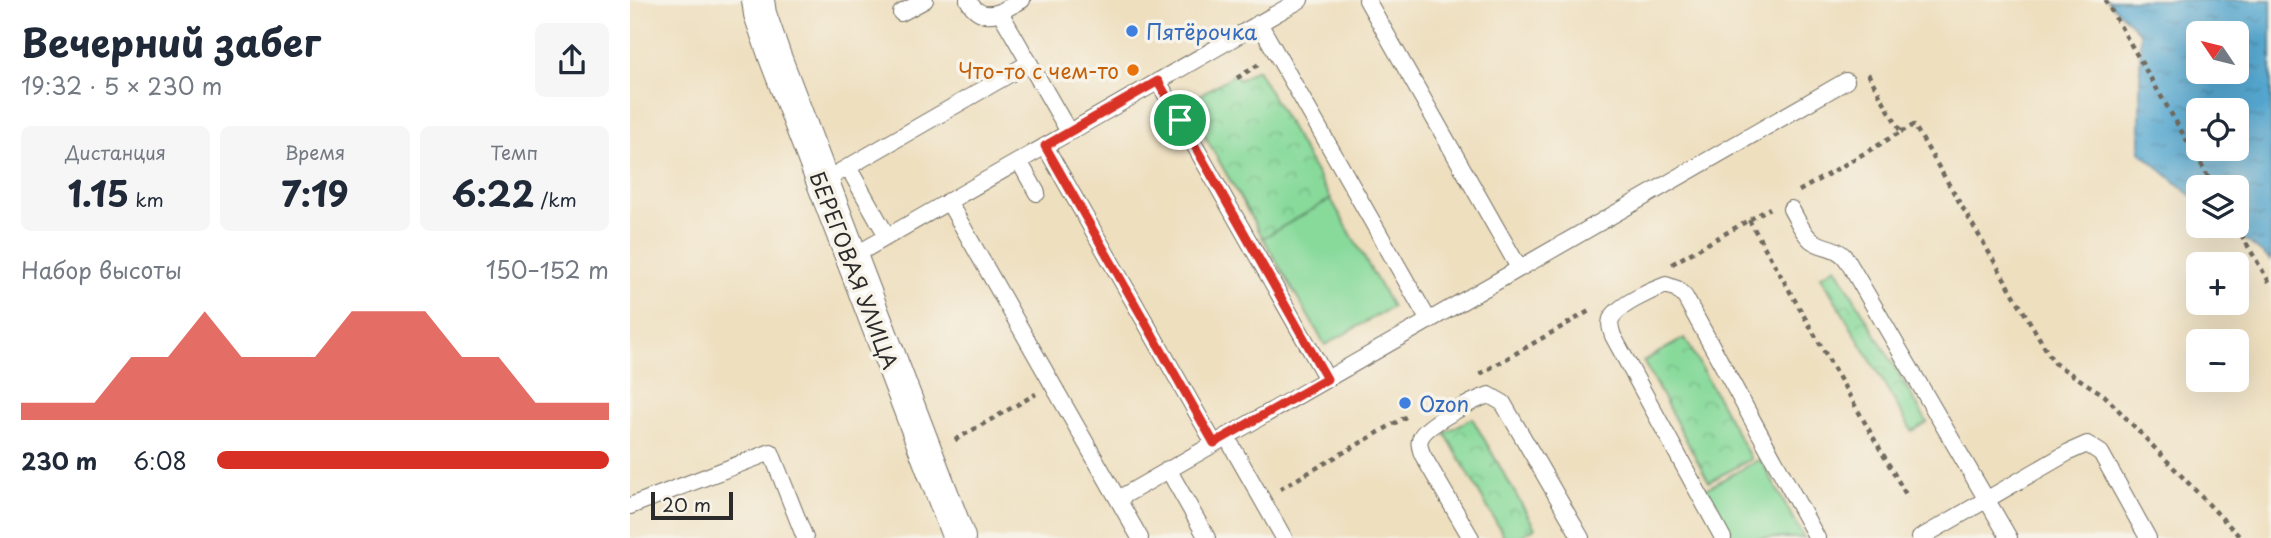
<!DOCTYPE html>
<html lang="ru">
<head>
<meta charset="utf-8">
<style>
	body { margin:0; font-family:"Playpen Sans",sans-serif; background:#f6f6f7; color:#1f2937; height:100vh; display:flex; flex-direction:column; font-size:26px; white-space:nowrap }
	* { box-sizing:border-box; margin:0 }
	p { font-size:23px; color:#747a83 }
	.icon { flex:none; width:38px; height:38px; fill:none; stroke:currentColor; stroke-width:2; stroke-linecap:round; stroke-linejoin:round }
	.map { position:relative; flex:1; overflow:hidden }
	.sheet { display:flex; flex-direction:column; background:#fff; width:630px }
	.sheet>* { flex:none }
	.needle { width:46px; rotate:305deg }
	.tools { position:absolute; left:1556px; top:21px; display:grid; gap:14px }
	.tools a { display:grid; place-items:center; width:63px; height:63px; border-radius:10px; background:#fff; box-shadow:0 7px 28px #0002; font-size:35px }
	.scale { position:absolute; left:21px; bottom:18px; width:82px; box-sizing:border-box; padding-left:7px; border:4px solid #2b2b2b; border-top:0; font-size:19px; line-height:24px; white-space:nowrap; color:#2b2b2b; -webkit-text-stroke:5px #f7f3e8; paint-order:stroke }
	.pin { position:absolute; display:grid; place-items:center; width:60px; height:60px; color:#fff; margin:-30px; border:4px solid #fff; border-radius:50%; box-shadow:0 2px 7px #0007 }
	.round { display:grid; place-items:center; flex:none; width:74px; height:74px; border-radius:10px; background:#f6f6f7 }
	.overview { display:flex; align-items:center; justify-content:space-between; height:119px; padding:0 21px }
	h1 { font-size:38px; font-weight:700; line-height:52px }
	.stats { display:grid; grid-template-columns:repeat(3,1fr); gap:10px; height:119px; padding:7px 21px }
	.stats div { display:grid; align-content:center; border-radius:10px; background:#f6f6f7; text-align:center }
	.stats b { font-size:35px; font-weight:700 }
	.stats small { font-size:19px; font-weight:400 }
	.stats p { font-size:19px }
	.chart { height:196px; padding:14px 21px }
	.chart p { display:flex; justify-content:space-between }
	.chart svg { width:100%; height:126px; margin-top:7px; fill:#d93025; opacity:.7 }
	ul { padding:0 21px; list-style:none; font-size:23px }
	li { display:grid; grid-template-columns:112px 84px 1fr; align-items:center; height:52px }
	li i { height:18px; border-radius:9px; background:#d93025 }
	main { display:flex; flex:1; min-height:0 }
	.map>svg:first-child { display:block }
	.park { fill:url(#park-crowns); stroke:#5a8263; stroke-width:2 }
	.pitch { fill:#88da9b; stroke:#5a8263; stroke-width:2 }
	.water { fill:url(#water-ripples); stroke:#40697e; stroke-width:2; fill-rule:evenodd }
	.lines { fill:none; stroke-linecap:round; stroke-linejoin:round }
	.lane-casing { stroke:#6f6a5f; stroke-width:18 }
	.street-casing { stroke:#6f6a5f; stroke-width:34 }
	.path { stroke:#6f6a5f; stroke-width:4.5; stroke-dasharray:5 5; stroke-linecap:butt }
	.lane { stroke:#fff; stroke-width:16 }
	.street { stroke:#fff; stroke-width:32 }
	.route-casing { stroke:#fff; stroke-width:14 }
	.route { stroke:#d93025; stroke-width:9 }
	.shop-dot { fill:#3f7fe0; stroke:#f7f3e8; stroke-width:2.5 }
	.food-dot { fill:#e8710a; stroke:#f7f3e8; stroke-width:2.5 }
	.labels { text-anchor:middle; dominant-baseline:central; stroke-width:7; stroke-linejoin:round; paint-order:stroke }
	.shop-label { font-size:21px; fill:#366cbe; stroke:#f7f3e8; text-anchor:start }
	.food-label { font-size:21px; fill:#c56008; stroke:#f7f3e8; text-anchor:end }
	.street-label { font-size:21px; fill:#2b2b2b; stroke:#f7f3e8 }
</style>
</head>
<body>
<main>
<section class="sheet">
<div class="overview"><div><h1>Вечерний забег</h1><p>19:32 · 5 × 230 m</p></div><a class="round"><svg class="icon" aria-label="share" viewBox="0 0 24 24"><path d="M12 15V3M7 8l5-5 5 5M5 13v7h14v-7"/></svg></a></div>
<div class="stats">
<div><p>Дистанция</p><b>1.15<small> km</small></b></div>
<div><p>Время</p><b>7:19</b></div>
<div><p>Темп</p><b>6:22<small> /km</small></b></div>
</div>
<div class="chart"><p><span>Набор высоты</span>150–152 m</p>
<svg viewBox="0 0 160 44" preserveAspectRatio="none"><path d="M0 44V38L10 38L20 38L30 22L40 22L50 6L60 22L70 22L80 22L90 6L100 6L110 6L120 22L130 22L140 38L150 38L160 38V44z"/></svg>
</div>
<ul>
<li><b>230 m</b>6:08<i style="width:100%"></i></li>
</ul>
</section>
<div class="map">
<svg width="1641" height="538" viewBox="0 0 1641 538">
	<defs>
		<pattern id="park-crowns" width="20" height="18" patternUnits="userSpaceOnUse" patternTransform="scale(1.75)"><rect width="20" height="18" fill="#88da9b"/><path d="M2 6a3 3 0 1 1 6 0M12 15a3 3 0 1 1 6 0" fill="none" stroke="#76bb86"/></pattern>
		<pattern id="water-ripples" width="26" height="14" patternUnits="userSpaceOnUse" patternTransform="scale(1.75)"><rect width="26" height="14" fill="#55a7d0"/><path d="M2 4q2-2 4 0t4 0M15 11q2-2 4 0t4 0" fill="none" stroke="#4788a9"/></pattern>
	</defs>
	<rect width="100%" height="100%" fill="#f7f3e8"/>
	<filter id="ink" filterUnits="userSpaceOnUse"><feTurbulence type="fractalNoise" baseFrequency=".0143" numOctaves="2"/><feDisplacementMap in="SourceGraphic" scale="14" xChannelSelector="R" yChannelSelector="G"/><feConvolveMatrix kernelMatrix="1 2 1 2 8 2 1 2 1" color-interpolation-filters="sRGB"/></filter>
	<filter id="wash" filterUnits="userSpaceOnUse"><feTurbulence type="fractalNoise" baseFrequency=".00686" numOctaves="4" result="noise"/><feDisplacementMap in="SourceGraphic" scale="28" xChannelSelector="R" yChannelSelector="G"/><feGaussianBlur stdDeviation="1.57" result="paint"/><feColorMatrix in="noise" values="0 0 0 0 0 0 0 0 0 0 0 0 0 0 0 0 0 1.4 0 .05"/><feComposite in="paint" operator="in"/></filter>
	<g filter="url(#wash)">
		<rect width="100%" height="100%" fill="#eedfbf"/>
		<path class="park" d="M 627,69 L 701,199 L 633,238 L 556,103 L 605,74 L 609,80 Z
			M 1206,267 L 1297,422 L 1282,431 L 1191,276 Z
			M 1055,338 L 1121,459 L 1079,482 L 1013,361 Z
			M 842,418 L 905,528 L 888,538 L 875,538 L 815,433 Z"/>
		<path class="pitch" d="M 701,199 L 762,307 L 695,345 L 633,238 Z
			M 1130,459 L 1174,538 L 1103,538 L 1076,489 Z"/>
		<path class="water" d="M 1477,0 L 1641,0 L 1641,260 L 1598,226 L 1606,226 L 1606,187 L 1568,187 L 1568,201 L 1510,152 L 1510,33 ZM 1568,33 L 1606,33 L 1606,72 L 1568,72 ZM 1568,110 L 1606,110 L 1606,149 L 1568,149 Z"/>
	</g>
	<g filter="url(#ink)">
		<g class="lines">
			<defs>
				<path id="lane" d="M 338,0 C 346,14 356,17 370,12 L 439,132
					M 737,0 L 889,268
					M 370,12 L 392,0
					M 271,13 L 295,0
					M 629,23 L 799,321
					M 528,81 L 697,379
					M 415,146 L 584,443
					M 389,161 L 407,193
					M 218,167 L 257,236
					M 192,182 L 399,63
					M 318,201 L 510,538
					M 1161,209 C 1167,219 1172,232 1181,240 C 1193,249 1208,246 1217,260 L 1379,538
					M 220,258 L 670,0
					M 596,436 L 654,538
					M 538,469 L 577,538
					M 488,499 L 1216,81
					M 0,506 L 141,452 L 175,538
					M 841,538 L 792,454 C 790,447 788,443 791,437 C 797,424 844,400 859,395 L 873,403 L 951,538
					M 1093,538 L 983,336 C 981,330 979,325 981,319 C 988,305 1022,290 1036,285 L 1047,289 L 1055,297 L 1187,538
					M 1290,538 L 1439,452 L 1457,444 L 1471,453 L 1518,538"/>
				<path id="street" d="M 128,0 L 130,14 L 145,57 L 329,538"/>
			</defs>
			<use href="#lane" class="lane-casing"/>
			<use href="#street" class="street-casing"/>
			<path class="path" d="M 1475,0 L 1584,187
				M 607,78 L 631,63
				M 1271,132 L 1284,125 L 1424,363 L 1474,395 L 1611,538
				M 1169,191 L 1271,132 L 1237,72
				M 1119,220 L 1278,498
				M 1606,226 L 1641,285
				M 1042,264 L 1140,208
				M 850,374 L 961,310
				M 325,440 L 406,394
				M 650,489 L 779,415"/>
			<use href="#lane" class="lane"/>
			<use href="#street" class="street"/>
		</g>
	</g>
	<g class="lines" filter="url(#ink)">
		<defs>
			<path id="route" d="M 528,81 L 697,379 L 584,443 L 415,146 Z"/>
		</defs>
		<use href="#route" class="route-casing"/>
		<use href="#route" class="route"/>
	</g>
	<g class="shop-dot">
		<circle cx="502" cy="31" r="7"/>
		<circle cx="775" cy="403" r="7"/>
	</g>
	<circle class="food-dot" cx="503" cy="70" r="7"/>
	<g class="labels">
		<g class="shop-label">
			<text x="516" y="31">Пятёрочка</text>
			<text x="789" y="403">Ozon</text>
		</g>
		<g class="food-label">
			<text x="489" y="70">Что-то с чем-то</text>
		</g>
		<g class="street-label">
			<text transform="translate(225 270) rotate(69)">БЕРЕГОВАЯ УЛИЦА</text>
		</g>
	</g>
</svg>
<div class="tools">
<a><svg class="needle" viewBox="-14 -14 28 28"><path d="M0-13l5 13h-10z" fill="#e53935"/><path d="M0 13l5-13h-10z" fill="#747a83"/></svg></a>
<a><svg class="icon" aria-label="locate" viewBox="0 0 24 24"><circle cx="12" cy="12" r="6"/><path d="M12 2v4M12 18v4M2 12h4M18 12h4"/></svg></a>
<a><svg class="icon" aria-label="layers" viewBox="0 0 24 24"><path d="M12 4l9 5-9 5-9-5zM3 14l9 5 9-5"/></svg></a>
<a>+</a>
<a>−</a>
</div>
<div class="scale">20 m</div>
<div class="pin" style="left:550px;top:120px;background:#1e9e55"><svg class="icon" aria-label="arrive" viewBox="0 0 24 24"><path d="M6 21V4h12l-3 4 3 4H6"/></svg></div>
</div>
</main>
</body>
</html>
